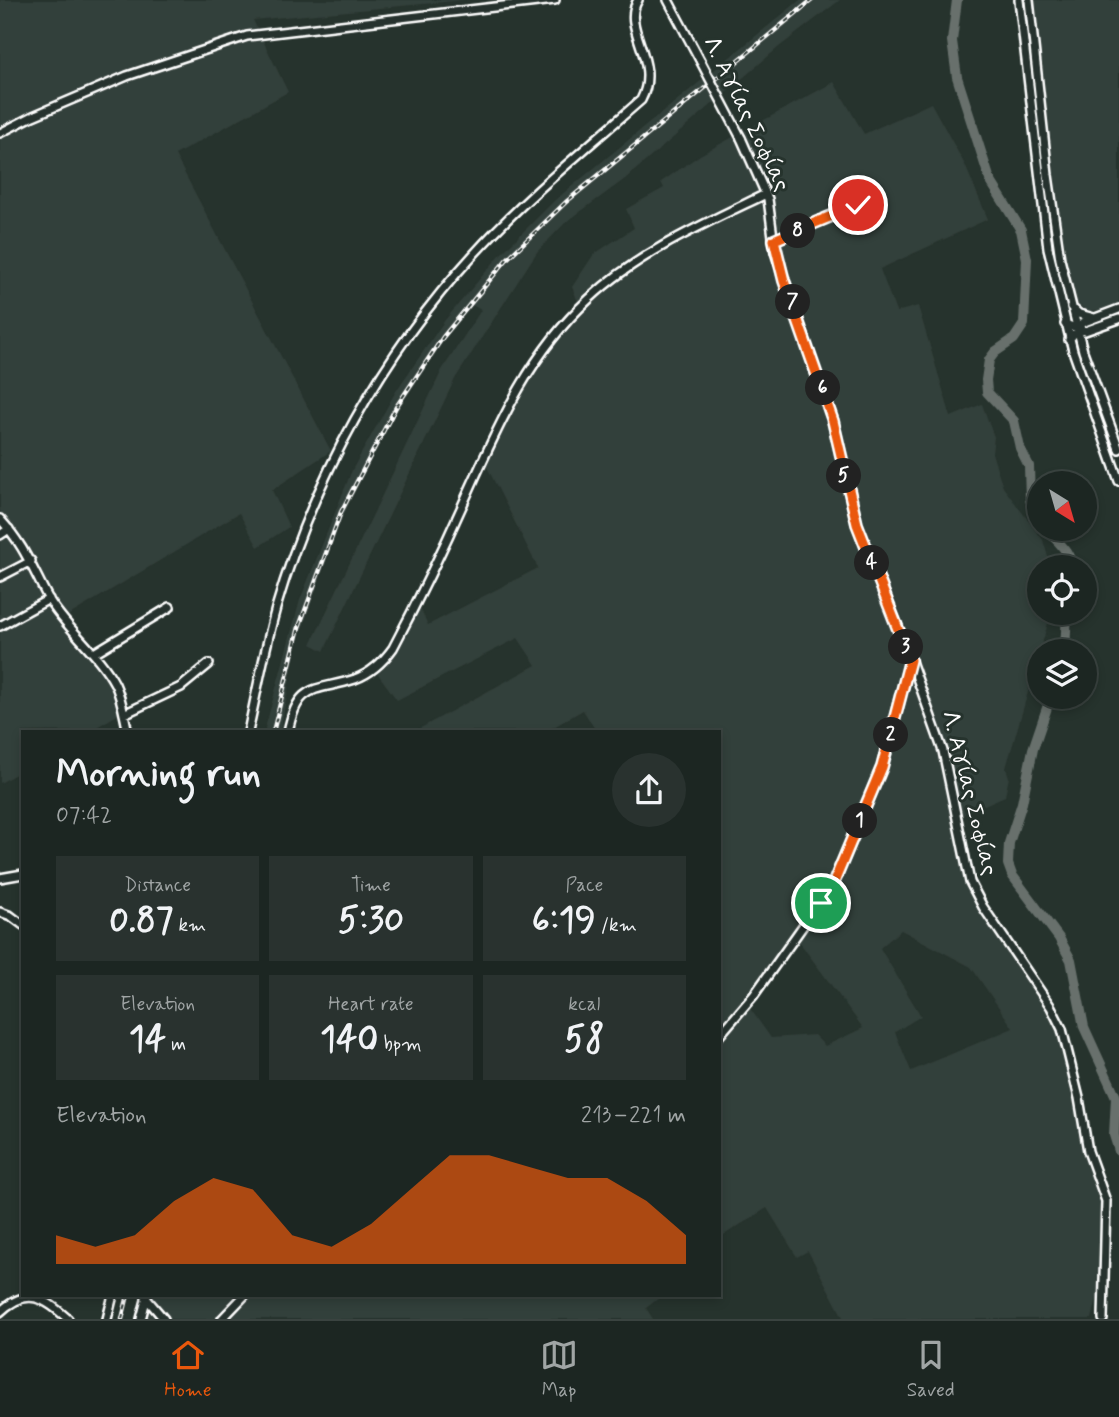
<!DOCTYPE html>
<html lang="en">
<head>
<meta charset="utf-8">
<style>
	body { margin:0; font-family:Mynerve,sans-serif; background:#29322f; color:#f1f3f6; height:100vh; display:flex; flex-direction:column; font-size:26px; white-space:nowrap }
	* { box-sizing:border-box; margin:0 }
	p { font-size:23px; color:#a0a5a5 }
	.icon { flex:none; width:38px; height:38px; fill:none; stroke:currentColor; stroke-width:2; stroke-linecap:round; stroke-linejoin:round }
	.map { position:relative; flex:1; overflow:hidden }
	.details { position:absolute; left:21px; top:730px; width:700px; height:567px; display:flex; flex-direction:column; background:#1c2622; border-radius:0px; box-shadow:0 4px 10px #0003,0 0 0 2px #3a4340 }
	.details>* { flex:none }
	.needle { width:46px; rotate:143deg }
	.fabs { position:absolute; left:1027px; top:471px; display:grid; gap:14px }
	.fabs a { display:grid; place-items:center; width:70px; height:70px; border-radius:50%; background:#1c2622; box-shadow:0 4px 10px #0003,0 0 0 2px #3a4340; font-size:35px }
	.pin { position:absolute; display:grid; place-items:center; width:60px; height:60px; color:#fff; margin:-30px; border:4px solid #fff; border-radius:50%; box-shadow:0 2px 7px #0007 }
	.km { position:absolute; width:35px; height:35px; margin:-18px; border-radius:50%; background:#222; color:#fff; font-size:19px; line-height:35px; text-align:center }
	.round { display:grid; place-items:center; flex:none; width:74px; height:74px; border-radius:37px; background:#29322f }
	.overview { display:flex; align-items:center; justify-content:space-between; height:119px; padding:0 35px }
	h1 { font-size:38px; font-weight:700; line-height:52px }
	.stats { display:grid; grid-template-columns:repeat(3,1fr); gap:10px; height:119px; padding:7px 35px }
	.stats div { display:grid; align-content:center; border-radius:0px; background:#29322f; text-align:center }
	.stats b { font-size:35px; font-weight:700 }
	.stats small { font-size:19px; font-weight:400 }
	.stats p { font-size:19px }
	.chart { height:196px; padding:14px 35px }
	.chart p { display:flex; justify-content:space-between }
	.chart svg { width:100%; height:126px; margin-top:7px; fill:#ea580c; opacity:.7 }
	.menu { display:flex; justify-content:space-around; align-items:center; height:98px; border-top:2px solid #3a4340; background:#1c2622; font-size:19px; color:#a0a5a5 }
	.menu a { display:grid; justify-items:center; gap:4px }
	.menu .selected { color:#ea580c }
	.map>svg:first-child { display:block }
	.built { fill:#333f3a; fill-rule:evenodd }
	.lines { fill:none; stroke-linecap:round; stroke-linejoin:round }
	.river { stroke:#67706c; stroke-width:10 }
	.minor-casing { stroke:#fff; stroke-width:12 }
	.minor { stroke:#26332d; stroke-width:7 }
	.rail-casing { stroke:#fff; stroke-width:4.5 }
	.rail { stroke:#26332d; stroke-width:2; stroke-dasharray:5; stroke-linecap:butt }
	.minor-bridge-casing { stroke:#fff; stroke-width:12; stroke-linecap:butt }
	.minor-bridge { stroke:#26332d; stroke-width:7 }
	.route-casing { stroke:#fff; stroke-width:14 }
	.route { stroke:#ea580c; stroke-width:9 }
	.labels { text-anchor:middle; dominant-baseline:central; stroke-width:6; stroke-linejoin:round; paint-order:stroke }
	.street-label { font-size:23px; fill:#fff; stroke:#26332d }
</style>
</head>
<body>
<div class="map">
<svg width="1119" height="1319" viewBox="0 0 1119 1319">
	<rect width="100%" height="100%" fill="#26332d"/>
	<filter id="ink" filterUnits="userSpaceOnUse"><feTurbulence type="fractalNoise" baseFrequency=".0143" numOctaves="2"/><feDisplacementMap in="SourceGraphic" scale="14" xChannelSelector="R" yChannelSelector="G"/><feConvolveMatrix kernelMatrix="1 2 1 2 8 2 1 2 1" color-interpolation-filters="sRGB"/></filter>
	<g filter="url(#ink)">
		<path class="built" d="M 0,0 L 465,0 L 253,20 L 288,92 L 175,155 L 331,451 L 272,490 L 289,527 L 258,547 L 239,513 L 61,620 L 87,646 L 106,678 L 121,713 L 90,731 L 23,732 L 23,770 L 0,783 Z
			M 800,0 L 840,0 L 779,47 L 625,179 L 565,223 L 537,252 L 455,379 L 324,651 L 311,644 L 442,370 L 481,310 L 472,305 L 445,338 L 385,430 L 339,524 L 297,644 L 280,731 L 264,732 L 300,600 L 352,470 L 396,391 L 445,320 L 500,255 L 555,200 Z
			M 1033,0 L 1119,0 L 1119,304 L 1101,310 L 1087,311 L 1076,303 L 1069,279 L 1055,207 Z
			M 834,82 L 864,134 L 931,103 L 965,165 L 988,219 L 880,269 L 896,312 L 918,306 L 951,417 L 982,404 L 994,437 L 992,453 L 1003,487 L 1043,540 L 1051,567 L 1040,567 L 1040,612 L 1051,613 L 1006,768 L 1009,777 L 1005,796 L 955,818 L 967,882 L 1048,1008 L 1061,1035 L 1082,1144 L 1092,1176 L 1102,1194 L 1104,1246 L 1100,1252 L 1101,1281 L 1092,1319 L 844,1319 L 808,1251 L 797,1257 L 767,1208 L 719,1238 L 719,732 L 596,731 L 583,710 L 547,731 L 415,731 L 536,665 L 518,638 L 397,700 L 378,674 L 391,661 L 419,606 L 428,625 L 538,568 L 486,465 L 534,369 L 582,312 L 572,287 L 594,254 L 634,228 L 626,209 L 664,188 L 661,182 L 700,155 ZM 901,930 L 971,967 L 1013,1028 L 911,1071 L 895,1032 L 921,1016 L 880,948 ZM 797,939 L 863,1028 L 825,1046 L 814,1035 L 771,1038 L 749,1007 L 760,997 Z
			M 151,1295 L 663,1295 L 646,1308 L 653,1319 L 145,1319 Z"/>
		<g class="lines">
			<path class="river" d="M 957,0 L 952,41 L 957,77 L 990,180 L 1021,230 L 1027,259 L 1024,324 L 1014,339 L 995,352 L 989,360 L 986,380 L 987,392 L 1014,421 L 1020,448 L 1029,466 L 1030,500 L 1040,520
				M 1046,528 C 1056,541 1070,550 1072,567
				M 1065,651 L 1067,612
				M 1051,696 L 1033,749 L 1022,803 L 1009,843 L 1008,864 L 1012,875 L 1059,938 L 1071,960 L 1084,1027 L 1116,1097 L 1114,1135 L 1119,1151"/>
			<defs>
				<path id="minor" d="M 668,0 L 701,62
					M 1019,0 L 1048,248 L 1073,351 L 1119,481
					M 1029,0 L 1048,175 L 1060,259 L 1083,351 L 1119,449
					M 0,133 L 33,116 L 127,76 L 247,36 L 555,0
					M 741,138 L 768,199 L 775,252 L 833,421 L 857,524 L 906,647 L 943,751 L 970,882 L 983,907 L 1051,1007 L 1062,1029 L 1079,1098 L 1088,1151 L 1106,1201 L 1103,1319
					M 774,240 L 858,205
					M 1071,307 L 1079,314 L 1094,318
					M 1065,324 L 1085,331 L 1119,319
					M 1069,340 L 1082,323 L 1119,309
					M 0,519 C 24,545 32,568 48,598 C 66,629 98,652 115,684 C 122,699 124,716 128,732
					M 0,535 L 9,529
					M 0,577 L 31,561
					M 0,626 L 49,599
					M 94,653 L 170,607
					M 124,714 L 181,687 L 209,664
					M 248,732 C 257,690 265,648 276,608 C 314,478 382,354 474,254 C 525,198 584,150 641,100 C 662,61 620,28 638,0
					M 288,732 C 298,681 316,692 355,679 C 371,673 383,662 393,648 C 419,599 444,547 467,495 C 499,424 530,353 589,299 C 639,252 706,223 766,194
					M 0,878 L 23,874
					M 0,912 L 11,916 L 23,925
					M 719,1036 L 754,995 L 834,882 L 882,767 L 910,660
					M 146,1298 L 164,1319
					M 0,1312 C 28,1286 44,1298 68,1319
					M 107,1319 L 113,1295
					M 141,1319 L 147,1296
					M 222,1319 L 245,1295"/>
			</defs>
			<use href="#minor" class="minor-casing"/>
			<use href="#minor" class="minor"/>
			<defs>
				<path id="rail" d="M 273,732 L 299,627 L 341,512 L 396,407 L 443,337 L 507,259 L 566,202 L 812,0
					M 122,1319 L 128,1295"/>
			</defs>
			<use href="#rail" class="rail-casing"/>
			<use href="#rail" class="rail"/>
			<defs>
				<path id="minor-bridge" d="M 701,62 L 741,138"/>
			</defs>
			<use href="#minor-bridge" class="minor-bridge-casing"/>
			<use href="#minor-bridge" class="minor-bridge"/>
		</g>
	</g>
	<g class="lines" filter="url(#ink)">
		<defs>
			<path id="route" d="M 821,903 L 834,882 L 882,767 L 910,660 L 857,524 L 833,421 L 784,281 L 774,240 L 858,205"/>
		</defs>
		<use href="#route" class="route-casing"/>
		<use href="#route" class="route"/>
	</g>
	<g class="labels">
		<g class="street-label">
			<text transform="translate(746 114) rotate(64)">Λ. Αγίας Σοφίας</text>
			<text transform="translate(969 793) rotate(76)">Λ. Αγίας Σοφίας</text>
		</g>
	</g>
</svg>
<div class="fabs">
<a><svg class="needle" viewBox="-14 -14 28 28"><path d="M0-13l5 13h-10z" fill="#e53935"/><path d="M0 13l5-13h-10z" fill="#a0a5a5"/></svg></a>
<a><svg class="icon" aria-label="locate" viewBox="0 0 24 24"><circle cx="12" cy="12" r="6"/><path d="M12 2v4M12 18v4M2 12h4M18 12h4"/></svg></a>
<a><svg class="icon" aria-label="layers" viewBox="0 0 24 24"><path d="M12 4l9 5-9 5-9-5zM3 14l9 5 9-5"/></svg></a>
</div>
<div class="pin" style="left:821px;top:903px;background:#1e9e55"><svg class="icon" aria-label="arrive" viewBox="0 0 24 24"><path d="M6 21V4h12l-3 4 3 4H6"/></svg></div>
<div class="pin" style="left:858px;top:205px;background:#d93025"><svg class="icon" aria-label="check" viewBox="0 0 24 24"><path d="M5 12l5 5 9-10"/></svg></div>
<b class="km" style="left:860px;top:821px">1</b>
<b class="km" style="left:891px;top:735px">2</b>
<b class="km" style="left:906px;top:647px">3</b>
<b class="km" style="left:872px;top:563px">4</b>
<b class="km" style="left:844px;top:476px">5</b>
<b class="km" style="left:823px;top:388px">6</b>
<b class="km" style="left:793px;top:302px">7</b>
<b class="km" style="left:798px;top:231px">8</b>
<section class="details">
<div class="overview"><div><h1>Morning run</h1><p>07:42</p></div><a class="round"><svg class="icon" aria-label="share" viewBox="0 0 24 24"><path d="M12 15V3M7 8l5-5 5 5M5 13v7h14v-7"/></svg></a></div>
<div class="stats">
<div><p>Distance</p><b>0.87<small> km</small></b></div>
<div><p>Time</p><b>5:30</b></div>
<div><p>Pace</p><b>6:19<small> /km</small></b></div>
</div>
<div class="stats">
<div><p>Elevation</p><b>14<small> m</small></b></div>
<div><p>Heart rate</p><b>140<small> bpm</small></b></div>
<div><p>kcal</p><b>58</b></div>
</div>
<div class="chart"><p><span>Elevation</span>213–221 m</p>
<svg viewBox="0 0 160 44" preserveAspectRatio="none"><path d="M0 44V34L10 38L20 34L30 22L40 14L50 18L60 34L70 38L80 30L90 18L100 6L110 6L120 10L130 14L140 14L150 22L160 34V44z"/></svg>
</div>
</section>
</div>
<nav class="menu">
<a class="selected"><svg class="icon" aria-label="home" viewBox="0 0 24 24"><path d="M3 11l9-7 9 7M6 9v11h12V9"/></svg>Home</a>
<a><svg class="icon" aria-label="map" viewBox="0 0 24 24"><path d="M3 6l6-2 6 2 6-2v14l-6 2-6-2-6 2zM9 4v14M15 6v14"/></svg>Map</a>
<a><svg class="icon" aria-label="saved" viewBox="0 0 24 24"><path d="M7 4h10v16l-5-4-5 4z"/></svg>Saved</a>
</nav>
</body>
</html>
